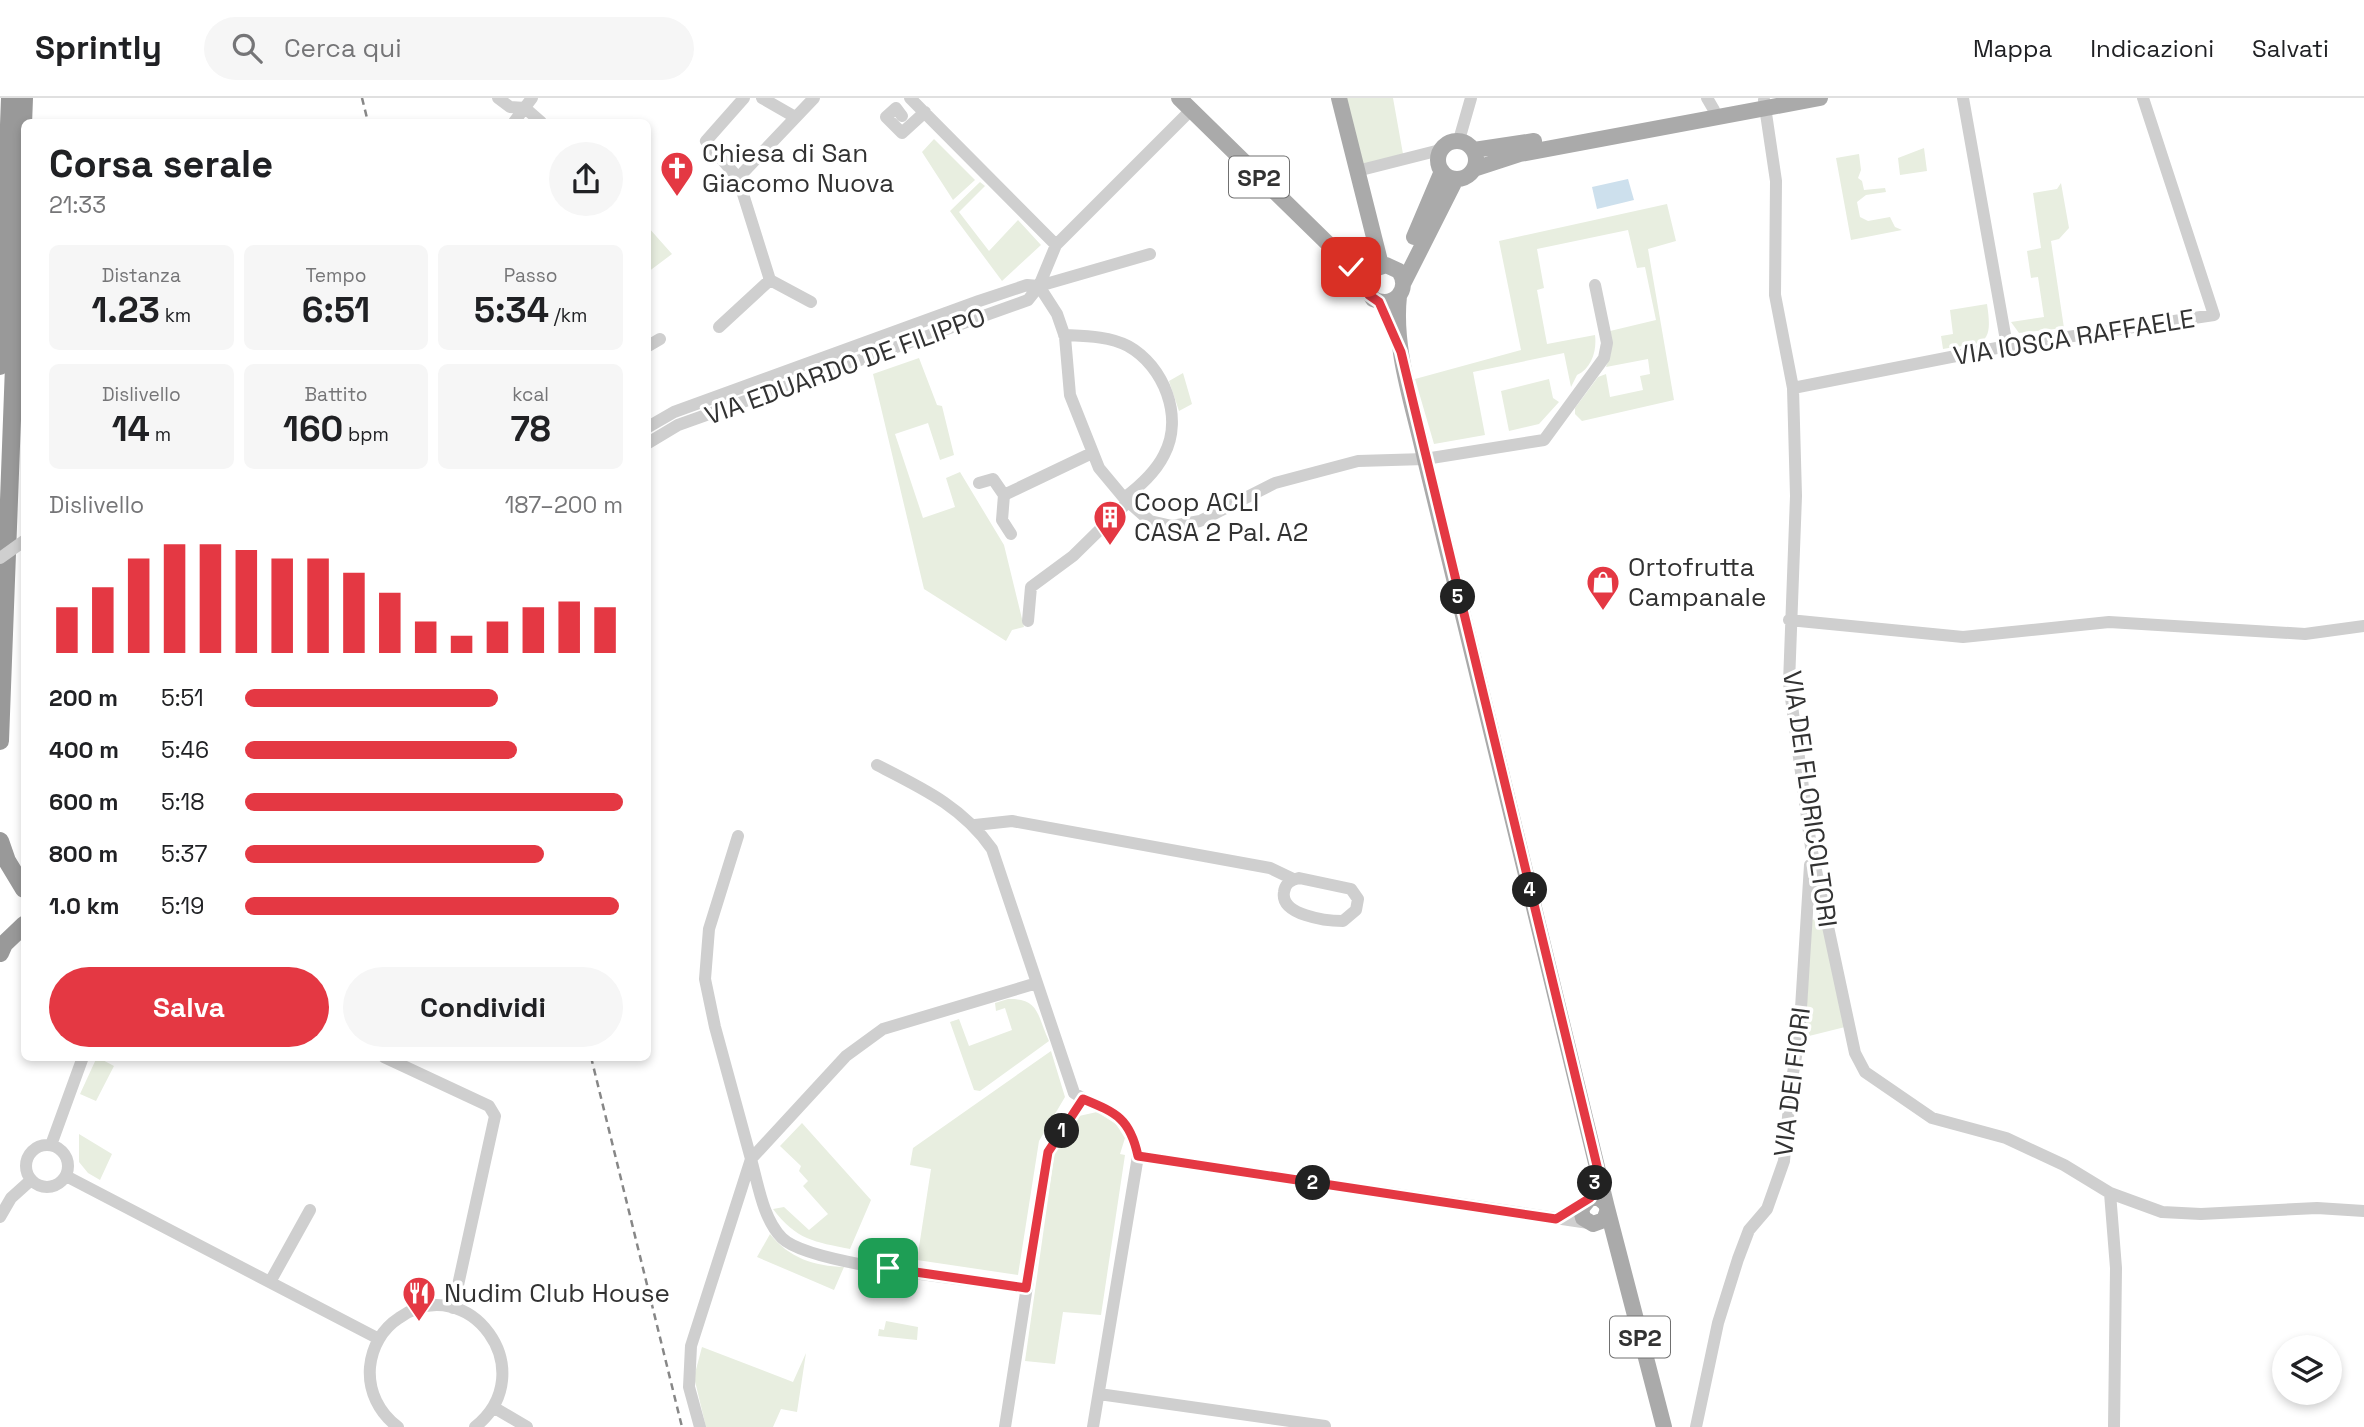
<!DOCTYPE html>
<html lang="it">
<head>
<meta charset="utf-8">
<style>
	body { margin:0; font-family:"Space Grotesk",sans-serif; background:#f6f6f6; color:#202124; height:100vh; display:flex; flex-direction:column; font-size:26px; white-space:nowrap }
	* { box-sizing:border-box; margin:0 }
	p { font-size:23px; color:#757577 }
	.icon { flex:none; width:38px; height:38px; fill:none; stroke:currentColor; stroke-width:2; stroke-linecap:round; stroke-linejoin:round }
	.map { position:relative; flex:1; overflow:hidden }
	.drawer { position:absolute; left:21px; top:21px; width:630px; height:942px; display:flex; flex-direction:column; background:#fff; border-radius:10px; box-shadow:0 4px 10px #0003 }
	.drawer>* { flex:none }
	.fabs { position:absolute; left:2272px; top:1237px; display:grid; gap:14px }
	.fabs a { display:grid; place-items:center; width:70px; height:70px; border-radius:50%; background:#fff; box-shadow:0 4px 10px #0003; font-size:35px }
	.pin { position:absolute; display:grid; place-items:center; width:60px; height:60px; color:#fff; margin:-30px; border-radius:14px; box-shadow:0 4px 10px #0006 }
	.km { position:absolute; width:35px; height:35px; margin:-18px; border-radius:50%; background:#222; color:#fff; font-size:19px; line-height:35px; text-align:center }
	.round { display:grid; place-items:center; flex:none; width:74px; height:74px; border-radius:37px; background:#f6f6f6 }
	.summary { display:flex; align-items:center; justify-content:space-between; height:119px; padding:0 28px }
	h1 { font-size:38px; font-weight:700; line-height:52px }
	.figures { display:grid; grid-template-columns:repeat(3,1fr); gap:10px; height:119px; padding:7px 28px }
	.figures div { display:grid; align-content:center; border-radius:10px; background:#f6f6f6; text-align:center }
	.figures b { font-size:35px; font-weight:700 }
	.figures small { font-size:19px; font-weight:400 }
	.figures p { font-size:19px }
	.chart { height:196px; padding:14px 28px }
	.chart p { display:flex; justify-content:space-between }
	.chart svg { width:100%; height:126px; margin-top:7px; stroke:#e43843; stroke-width:6 }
	.primary-button { display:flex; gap:14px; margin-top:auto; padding:14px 28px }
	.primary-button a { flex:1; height:80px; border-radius:42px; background:#e43843; color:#fff; font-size:28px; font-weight:700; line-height:80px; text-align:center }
	.primary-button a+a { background:#f6f6f6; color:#202124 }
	ul { padding:0 28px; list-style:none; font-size:23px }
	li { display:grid; grid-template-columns:112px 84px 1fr; align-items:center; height:52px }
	li i { height:18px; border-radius:9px; background:#e43843 }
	header { display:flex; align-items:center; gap:42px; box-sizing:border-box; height:98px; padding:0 35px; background:#fff; border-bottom:2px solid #e0e0e0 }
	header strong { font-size:33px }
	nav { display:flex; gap:38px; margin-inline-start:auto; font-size:24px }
	.search { width:490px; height:63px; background:#f6f6f6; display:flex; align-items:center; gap:18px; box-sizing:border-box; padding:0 24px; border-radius:38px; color:#757577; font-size:26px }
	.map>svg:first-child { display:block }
	.green { fill:#e8eee0 }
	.water { fill:#cde0ed }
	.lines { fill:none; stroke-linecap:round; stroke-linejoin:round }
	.minor { stroke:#cfcfcf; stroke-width:12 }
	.major { stroke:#aaa; stroke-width:16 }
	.highway { stroke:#999; stroke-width:18 }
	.rail { stroke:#878787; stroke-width:2.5; stroke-dasharray:7 5; stroke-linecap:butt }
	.minor-bridge { stroke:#cfcfcf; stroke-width:12 }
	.route-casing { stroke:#fff; stroke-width:14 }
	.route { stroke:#e43843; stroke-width:9 }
	.labels { text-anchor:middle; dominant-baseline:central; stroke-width:7; stroke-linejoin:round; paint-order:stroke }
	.shield { fill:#fff; stroke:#707070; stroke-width:2 }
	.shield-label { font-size:24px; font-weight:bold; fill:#323232 }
	.poi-label { font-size:26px; fill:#323232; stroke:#fff; text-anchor:start }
	.street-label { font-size:26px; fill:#323232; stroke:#fff }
</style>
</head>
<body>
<header>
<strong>Sprintly</strong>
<div class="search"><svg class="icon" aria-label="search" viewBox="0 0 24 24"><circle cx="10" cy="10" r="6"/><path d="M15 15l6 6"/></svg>Cerca qui</div>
<nav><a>Mappa</a><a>Indicazioni</a><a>Salvati</a></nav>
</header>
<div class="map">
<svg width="2364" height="1329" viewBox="0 0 2364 1329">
	<rect width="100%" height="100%" fill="#fff"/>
	<path class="green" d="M 1346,0 L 1393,0 L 1403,56 L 1363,69 Z
		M 934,41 L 975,82 L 953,102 L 922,54 Z
		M 1924,50 L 1927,73 L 1900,77 L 1898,60 Z
		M 1859,56 L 1861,72 L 1858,80 L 1862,83 L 1864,92 L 1885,90 L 1886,94 L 1866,97 L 1857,104 L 1860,119 L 1868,123 L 1890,119 L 1895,129 L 1902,132 L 1851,142 L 1836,60 Z
		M 980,84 L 985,88 L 959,114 L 989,153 L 1018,122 L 1041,147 L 1002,183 L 950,113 Z
		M 2061,85 L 2069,130 L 2059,141 L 2051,143 L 2064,230 L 2019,235 L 2011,224 L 2044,219 L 2038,179 L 2031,180 L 2027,153 L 2041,150 L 2033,95 L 2057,91 Z
		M 1667,106 L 1676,143 L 1648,151 L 1674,302 L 1582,323 L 1575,316 L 1575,310 L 1598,279 L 1606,276 L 1610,299 L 1643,292 L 1640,278 L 1650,276 L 1648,261 L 1606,269 L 1611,255 L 1610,233 L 1656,222 L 1645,169 L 1637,170 L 1628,132 L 1537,151 L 1544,190 L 1537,192 L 1547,246 L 1595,237 C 1597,252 1592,270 1577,277 L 1571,289 L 1564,255 L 1473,274 L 1485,337 L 1434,346 L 1415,281 L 1521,252 L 1499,143 Z
		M 648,129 L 672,156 L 648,174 Z
		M 1987,206 C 1994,251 1982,244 1943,251 L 1941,238 L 1953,236 L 1950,212 Z
		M 919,260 L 937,307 L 942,308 L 954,357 L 940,362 L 928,325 L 895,336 L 923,420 L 955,409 L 946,380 L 960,374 L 1004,447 L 1024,529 L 1012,532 L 1006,543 L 924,491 L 873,276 Z
		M 1183,275 L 1192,306 L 1179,313 L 1169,283 Z
		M 1549,281 L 1553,300 L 1559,304 L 1539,326 L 1509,333 L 1501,293 Z
		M 1823,820 L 1845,929 L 1805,939 L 1811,822 Z
		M 1008,901 C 1040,900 1037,918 1049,943 L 980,993 L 974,992 L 950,924 L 959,921 L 969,948 L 1012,932 L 1005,910 L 996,913 L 995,905 Z
		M 1051,953 L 1065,999 L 1039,1043 L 1018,1177 L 917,1162 L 931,1071 L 910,1067 L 913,1050 Z
		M 97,959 L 114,968 L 96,1003 L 80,996 Z
		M 1097,1014 L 1116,1026 L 1125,1040 L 1120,1056 L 1125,1057 L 1101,1217 L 1063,1214 L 1055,1266 L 1025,1263 L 1055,1052 L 1079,1018 Z
		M 802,1025 L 871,1102 L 850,1151 C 815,1144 796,1142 773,1111 L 784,1109 L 809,1132 L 828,1116 L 803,1088 L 808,1083 L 799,1073 L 801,1068 L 780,1048 Z
		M 79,1036 L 112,1056 L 100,1082 L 88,1075 L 79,1064 Z
		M 770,1136 C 789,1160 814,1168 844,1169 L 834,1192 L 757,1159 Z
		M 886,1223 L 918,1229 L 917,1242 L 878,1238 L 879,1231 L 884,1232 Z
		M 702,1249 L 793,1284 L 806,1255 L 797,1314 L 781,1311 L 773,1329 L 706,1329 L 694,1279 Z"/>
	<path class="water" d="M 1628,81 L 1634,102 L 1597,111 L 1592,89 Z"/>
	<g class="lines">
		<path class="minor" d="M 498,0 L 510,9 L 525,10 L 541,24
			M 744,0 L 706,43 L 738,80 L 814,0
			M 762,0 L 795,19
			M 910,0 L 1056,147
			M 1707,0 L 1714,12
			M 1963,0 L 2007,248
			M 1764,2 L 1776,83 L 1775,197 L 1793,290 L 1796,398 L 1789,585 L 1811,749 L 1855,955 L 1865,974 L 1932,1020 L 2006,1040 L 2064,1067 L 2110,1095 L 2162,1114 L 2201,1116 L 2317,1110 L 2364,1113
			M 902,18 L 896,10 L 886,19 L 902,35 L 925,14
			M 514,24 L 532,0
			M 1459,42 L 1471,0
			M 1357,73 L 1440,52
			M 770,182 L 811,204
			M 1039,188 L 1057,216 L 1065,239 L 1070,297 L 1099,370 L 1124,400 L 1150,423 L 1172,428 L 1200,423 L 1275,385 L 1358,363 L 1425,361 L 1544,342 L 1604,260 L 1607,245 L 1595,187
			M 719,229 L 770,182 L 738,80
			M 1064,237 C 1085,238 1109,238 1128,248 C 1164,268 1184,319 1164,357 C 1155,375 1140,388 1124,400
			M 648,248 L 660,241
			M 1793,290 L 2007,248 L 2214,217 L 2143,0
			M 648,329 L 674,314 L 979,203 L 1027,187 L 1039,188 L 1150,156
			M 648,345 L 678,327 L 1028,202 L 1039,188 L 1056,147 L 1191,12
			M 979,385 L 993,381 L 1004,397
			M 1011,436 L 1002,422 L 1004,397 L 1092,355
			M 1789,522 L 1963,539 L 2109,524 L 2305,536 L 2364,528
			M 1028,523 L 1031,489 L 1073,458 L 1128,404
			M 877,667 C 922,690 963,709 992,751 L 1074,995 C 1110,1018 1127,1010 1138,1058 L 1093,1329
			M 975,727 L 1012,723 L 1270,770 L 1293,781
			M 1299,780 L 1351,791 L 1358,801 L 1356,812 L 1343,823 C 1326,823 1280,817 1284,794 C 1285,785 1291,782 1299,780 Z
			M 384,959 L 489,1008 L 495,1018 L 453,1210
			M 51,1047 L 83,959
			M26 1068a21 21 0 1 1 42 0a21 21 0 1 1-42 0Z
			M 1138,1058 L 1589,1125
			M 66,1078 L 379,1241
			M 2110,1095 L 2116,1170 L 2114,1329
			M 0,1119 L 11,1100 L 31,1082
			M 270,1184 L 310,1112
			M 1026,1190 C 978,1182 810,1168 782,1140 C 763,1121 758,1086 751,1061 L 846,958 L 883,931 L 1037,885
			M 1099,1296 L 1325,1328
			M 493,1309 L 527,1329
			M 398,1329 C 379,1315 368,1293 370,1269 C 372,1249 382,1231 399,1220 C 469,1171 544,1274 475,1329
			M 700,1329 L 689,1289 L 691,1248 L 751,1061 L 715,929 L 705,881 L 709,831 L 738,738
			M 1005,1329 L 1048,1054 L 1083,1001
			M 1696,1329 L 1718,1225 L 1738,1161 L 1749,1132 L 1767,1111 L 1784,1063 L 1791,986 L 1799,942 L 1810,767"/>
		<path class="major" d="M 1179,0 L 1360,177 L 1373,201 C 1394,211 1411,192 1399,173 L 1386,167 L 1372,172 L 1366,186
			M 1339,0 L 1381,167
			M1438 62a19 19 0 1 1 38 0a19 19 0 1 1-38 0Z
			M 1474,52 L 1534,43
			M 1474,71 L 1520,56 L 1820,0
			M 1414,139 L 1442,73
			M 1404,184 L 1456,81
			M 1399,198 C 1393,252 1414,309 1425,361 L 1606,1106
			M 1607,1114 L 1604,1122 L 1593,1126 L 1583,1120 L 1581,1111 L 1590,1100 L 1599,1100 L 1606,1106 L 1664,1329"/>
		<path class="highway" d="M 0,268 L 10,0
			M 0,643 L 24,0
			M 0,743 L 7,763 L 24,791
			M 0,855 L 4,846 L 24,827"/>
		<path class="rail" d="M 362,0 L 368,24
			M 591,959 L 682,1329"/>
		<path class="minor-bridge" d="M 0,460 L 24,443"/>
	</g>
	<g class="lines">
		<defs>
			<path id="route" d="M 888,1170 L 1026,1190 L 1048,1054 L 1083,1001 C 1117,1015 1130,1021 1138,1058 L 1556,1121 L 1590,1100 L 1598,1072 L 1401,254 L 1379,204 L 1369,197 L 1366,186 L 1351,169"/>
		</defs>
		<use href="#route" class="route-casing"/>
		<use href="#route" class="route"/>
	</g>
	<defs>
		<symbol id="church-pin" viewBox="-11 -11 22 30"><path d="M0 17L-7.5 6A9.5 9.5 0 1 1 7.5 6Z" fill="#e43843" stroke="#fff"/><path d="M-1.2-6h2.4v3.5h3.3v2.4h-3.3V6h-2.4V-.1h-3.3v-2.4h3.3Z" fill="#fff"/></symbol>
		<symbol id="building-pin" viewBox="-11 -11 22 30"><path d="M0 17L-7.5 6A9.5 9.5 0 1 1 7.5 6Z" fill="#e43843" stroke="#fff"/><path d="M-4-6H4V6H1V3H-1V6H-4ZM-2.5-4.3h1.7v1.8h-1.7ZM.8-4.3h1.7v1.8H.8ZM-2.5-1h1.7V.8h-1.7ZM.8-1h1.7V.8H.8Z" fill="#fff"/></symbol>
		<symbol id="shop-pin" viewBox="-11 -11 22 30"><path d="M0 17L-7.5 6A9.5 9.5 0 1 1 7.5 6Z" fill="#e43843" stroke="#fff"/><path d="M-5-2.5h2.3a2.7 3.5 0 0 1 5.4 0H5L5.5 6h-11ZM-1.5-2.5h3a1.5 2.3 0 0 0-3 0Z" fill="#fff"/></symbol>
		<symbol id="restaurant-pin" viewBox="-11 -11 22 30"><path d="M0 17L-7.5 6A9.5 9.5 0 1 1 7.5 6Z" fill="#e43843" stroke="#fff"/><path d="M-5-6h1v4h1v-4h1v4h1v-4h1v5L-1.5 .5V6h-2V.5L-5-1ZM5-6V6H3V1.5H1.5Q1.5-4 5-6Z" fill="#fff"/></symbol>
	</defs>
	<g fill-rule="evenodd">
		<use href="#church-pin" x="658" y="51" width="38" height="52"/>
		<use href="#building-pin" x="1091" y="400" width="38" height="52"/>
		<use href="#shop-pin" x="1584" y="465" width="38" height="52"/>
		<use href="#restaurant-pin" x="400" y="1176" width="38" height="52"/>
	</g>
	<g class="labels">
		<g class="shield">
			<rect x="1229" y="58.5" width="60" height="41" rx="5"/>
			<rect x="1610" y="1218.5" width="60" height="41" rx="5"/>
		</g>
		<g class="shield-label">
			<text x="1259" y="79">SP2</text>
			<text x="1640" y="1239">SP2</text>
		</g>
		<g class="poi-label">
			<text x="702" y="55">Chiesa di San<tspan x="702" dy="30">Giacomo Nuova</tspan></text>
			<text x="1134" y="404">Coop ACLI<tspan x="1134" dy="30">CASA 2 Pal. A2</tspan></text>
			<text x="1628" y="469">Ortofrutta<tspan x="1628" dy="30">Campanale</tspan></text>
			<text x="444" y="1195">Nudim Club House</text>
		</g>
		<g class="street-label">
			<text transform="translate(2074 239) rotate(-9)">VIA IOSCA RAFFAELE</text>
			<text transform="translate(845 268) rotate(-20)">VIA EDUARDO DE FILIPPO</text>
			<text transform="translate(1810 701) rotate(82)">VIA DEI FLORICOLTORI</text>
			<text transform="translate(1792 984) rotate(-83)">VIA DEI FIORI</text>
		</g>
	</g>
</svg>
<div class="fabs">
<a><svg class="icon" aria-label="layers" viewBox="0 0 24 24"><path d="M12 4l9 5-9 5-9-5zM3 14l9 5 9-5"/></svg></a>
</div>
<div class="pin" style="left:888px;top:1170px;background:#1e9e55"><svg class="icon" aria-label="arrive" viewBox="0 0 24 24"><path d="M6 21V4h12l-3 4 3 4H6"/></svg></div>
<div class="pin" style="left:1351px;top:169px;background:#d93025"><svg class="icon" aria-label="check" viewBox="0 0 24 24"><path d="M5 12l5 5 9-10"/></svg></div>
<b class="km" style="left:1062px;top:1033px">1</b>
<b class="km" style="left:1313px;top:1085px">2</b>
<b class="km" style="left:1595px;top:1085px">3</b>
<b class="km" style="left:1530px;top:792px">4</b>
<b class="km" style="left:1458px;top:499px">5</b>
<section class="drawer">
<div class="summary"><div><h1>Corsa serale</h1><p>21:33</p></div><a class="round"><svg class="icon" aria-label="share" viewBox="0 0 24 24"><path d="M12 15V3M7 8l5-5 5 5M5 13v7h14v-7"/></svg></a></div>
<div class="figures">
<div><p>Distanza</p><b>1.23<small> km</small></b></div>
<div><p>Tempo</p><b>6:51</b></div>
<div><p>Passo</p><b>5:34<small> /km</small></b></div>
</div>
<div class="figures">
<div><p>Dislivello</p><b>14<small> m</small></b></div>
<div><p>Battito</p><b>160<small> bpm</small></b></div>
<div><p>kcal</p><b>78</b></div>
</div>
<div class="chart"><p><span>Dislivello</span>187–200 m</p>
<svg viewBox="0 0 160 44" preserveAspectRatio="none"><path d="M5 44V28M15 44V21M25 44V11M35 44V6M45 44V6M55 44V8M65 44V11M75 44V11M85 44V16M95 44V23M105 44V33M115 44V38M125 44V33M135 44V28M145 44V26M155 44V28"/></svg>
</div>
<ul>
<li><b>200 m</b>5:51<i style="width:67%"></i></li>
<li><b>400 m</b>5:46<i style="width:72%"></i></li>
<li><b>600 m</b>5:18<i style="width:100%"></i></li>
<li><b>800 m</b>5:37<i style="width:79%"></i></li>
<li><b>1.0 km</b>5:19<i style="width:99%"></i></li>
</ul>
<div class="primary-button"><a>Salva</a><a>Condividi</a></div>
</section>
</div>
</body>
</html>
